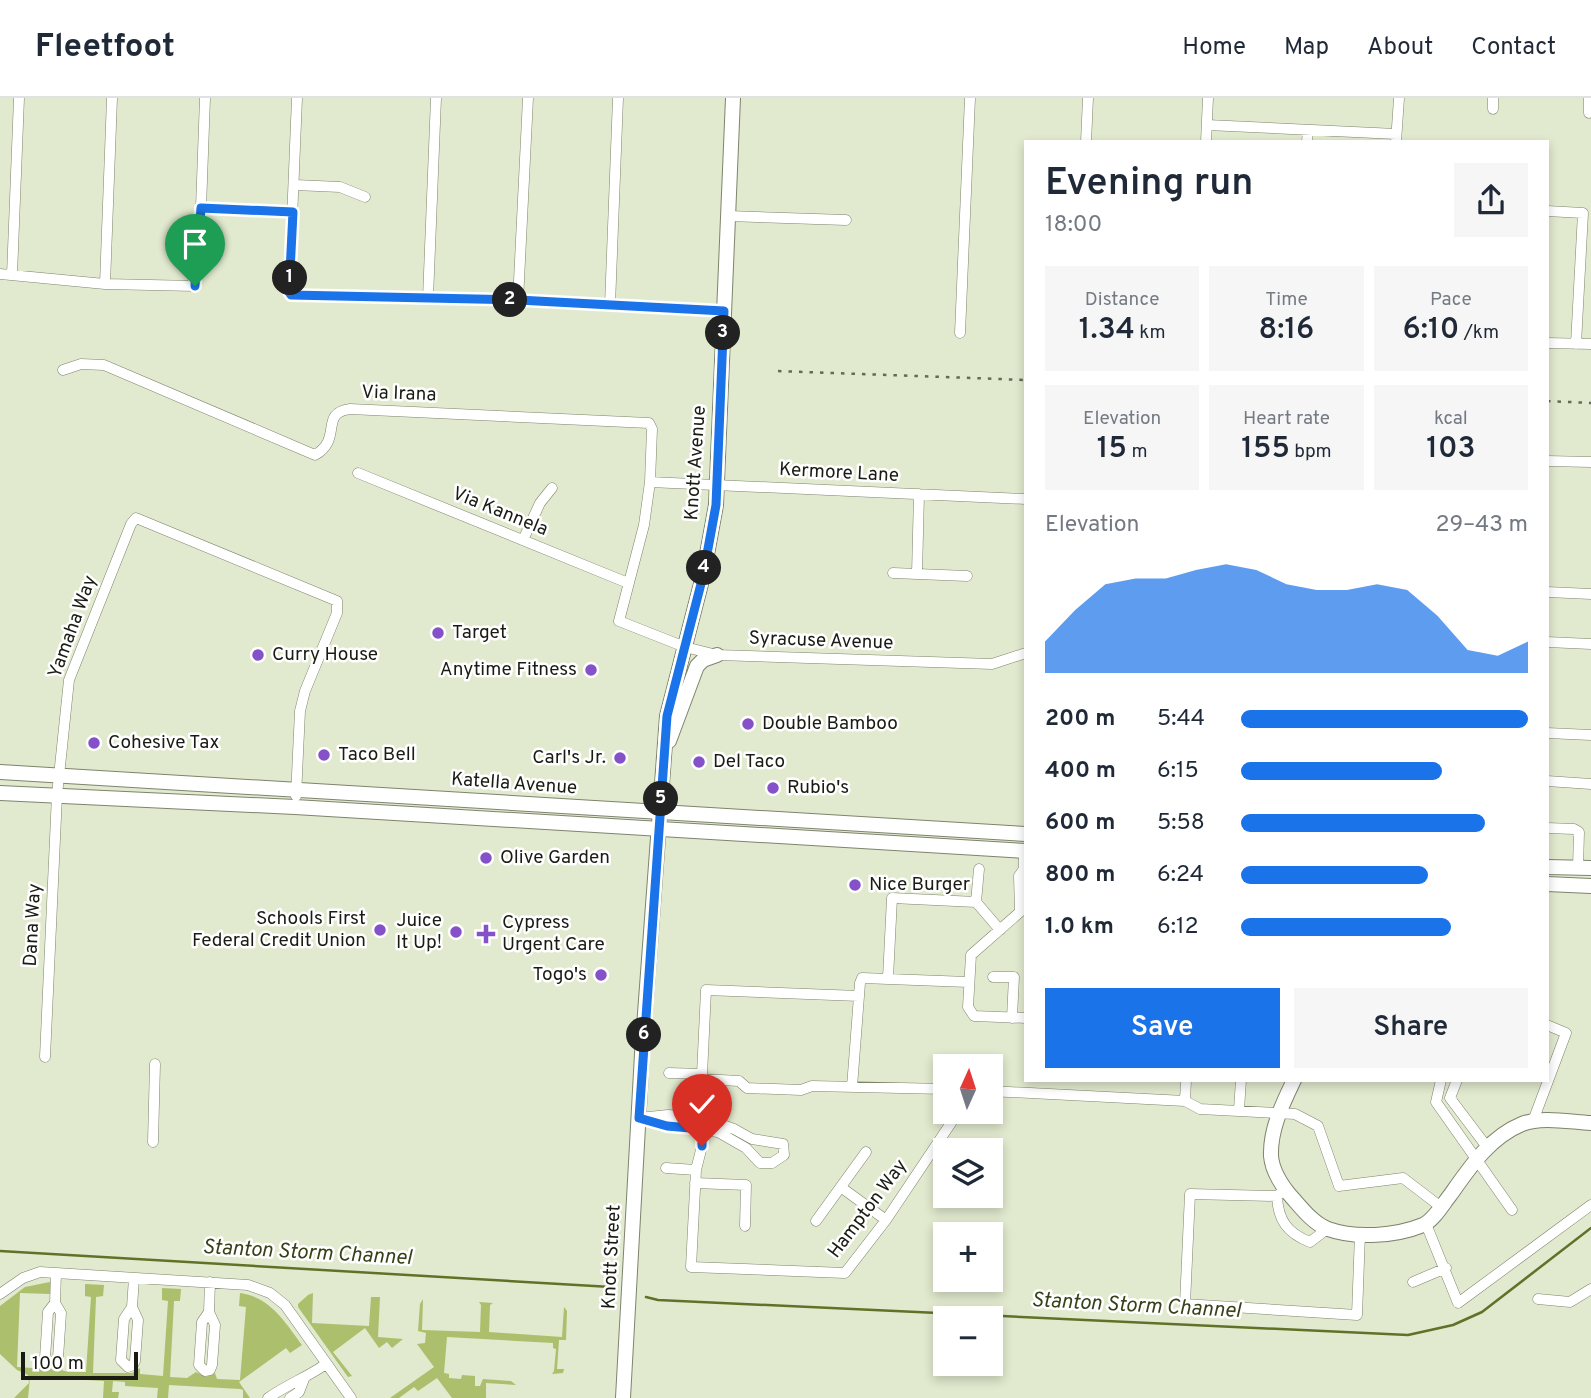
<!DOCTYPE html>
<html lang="en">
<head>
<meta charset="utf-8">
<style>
	body { margin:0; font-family:Overpass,sans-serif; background:#f6f6f7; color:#1f2937; height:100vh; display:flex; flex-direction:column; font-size:26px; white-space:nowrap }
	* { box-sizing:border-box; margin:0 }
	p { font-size:23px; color:#747a83 }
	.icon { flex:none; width:38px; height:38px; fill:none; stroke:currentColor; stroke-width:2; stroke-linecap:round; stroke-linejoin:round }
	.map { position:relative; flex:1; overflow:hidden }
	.sheet { position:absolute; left:1024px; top:42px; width:525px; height:942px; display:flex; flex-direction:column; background:#fff; border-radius:0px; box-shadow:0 4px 10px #0003 }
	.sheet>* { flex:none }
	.needle { width:46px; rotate:3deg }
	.fabs { position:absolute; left:933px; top:956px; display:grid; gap:14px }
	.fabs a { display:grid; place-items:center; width:70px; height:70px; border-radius:0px; background:#fff; box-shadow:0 4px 10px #0003; font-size:35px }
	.scale { position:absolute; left:21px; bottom:18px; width:117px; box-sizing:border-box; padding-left:7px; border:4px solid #1a1c13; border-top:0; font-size:19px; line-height:24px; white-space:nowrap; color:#1a1c13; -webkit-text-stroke:5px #fff; paint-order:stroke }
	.pin { position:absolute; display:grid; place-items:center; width:60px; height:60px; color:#fff; margin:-72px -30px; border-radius:50% 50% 50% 0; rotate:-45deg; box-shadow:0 0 7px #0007 }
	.pin .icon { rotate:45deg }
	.km { position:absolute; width:35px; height:35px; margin:-18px; border-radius:50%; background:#222; color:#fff; font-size:19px; line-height:35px; text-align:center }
	.round { display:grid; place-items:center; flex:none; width:74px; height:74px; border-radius:0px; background:#f6f6f7 }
	.head { display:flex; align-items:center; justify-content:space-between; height:119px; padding:0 21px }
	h1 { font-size:38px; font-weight:600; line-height:52px }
	.metrics { display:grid; grid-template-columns:repeat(3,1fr); gap:10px; height:119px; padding:7px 21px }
	.metrics div { display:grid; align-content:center; border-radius:0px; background:#f6f6f7; text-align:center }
	.metrics b { font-size:30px; font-weight:600 }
	.metrics small { font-size:19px; font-weight:400 }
	.metrics p { font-size:19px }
	.chart { height:196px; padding:14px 21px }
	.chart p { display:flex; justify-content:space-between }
	.chart svg { width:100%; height:126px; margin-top:7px; fill:#1a73e8; opacity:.7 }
	.action { display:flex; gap:14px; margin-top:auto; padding:14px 21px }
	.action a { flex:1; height:80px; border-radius:0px; background:#1a73e8; color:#fff; font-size:28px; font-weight:600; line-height:80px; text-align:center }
	.action a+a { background:#f6f6f7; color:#1f2937 }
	ul { padding:0 21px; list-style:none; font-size:23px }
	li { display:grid; grid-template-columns:112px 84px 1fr; align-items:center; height:52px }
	li i { height:18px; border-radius:9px; background:#1a73e8 }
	header { display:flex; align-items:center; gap:42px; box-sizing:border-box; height:98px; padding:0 35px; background:#fff; border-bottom:2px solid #e0e1e3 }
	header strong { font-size:33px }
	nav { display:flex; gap:38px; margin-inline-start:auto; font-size:24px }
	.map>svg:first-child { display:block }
	.green { fill:#abbf6c }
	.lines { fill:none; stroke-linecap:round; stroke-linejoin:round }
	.stream { stroke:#627127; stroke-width:2.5 }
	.street-casing { stroke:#7d846c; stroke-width:11 }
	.secondary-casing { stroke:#7d846c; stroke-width:16 }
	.primary-casing { stroke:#7d846c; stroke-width:16 }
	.street { stroke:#fff; stroke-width:10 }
	.secondary { stroke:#fff; stroke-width:14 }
	.primary { stroke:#fff; stroke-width:14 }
	.rail { stroke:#646959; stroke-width:2.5; stroke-dasharray:3.5 7; stroke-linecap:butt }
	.route-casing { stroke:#fff; stroke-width:14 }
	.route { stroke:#1a73e8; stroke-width:9 }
	.poi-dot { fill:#8451c9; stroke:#fff; stroke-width:2.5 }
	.labels { text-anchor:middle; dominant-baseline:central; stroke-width:5; stroke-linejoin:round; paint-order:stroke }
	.street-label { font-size:19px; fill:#1a1c13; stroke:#fff }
	.poi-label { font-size:19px; fill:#1a1c13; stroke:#fff; text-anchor:start }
	.water-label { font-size:21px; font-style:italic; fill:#384118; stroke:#fff }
</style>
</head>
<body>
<header>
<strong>Fleetfoot</strong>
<nav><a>Home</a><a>Map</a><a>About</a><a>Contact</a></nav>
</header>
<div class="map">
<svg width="1591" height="1300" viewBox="0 0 1591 1300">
	<rect width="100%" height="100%" fill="#e1e9ce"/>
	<path class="green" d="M 50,1184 L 51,1196 L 20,1195 L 17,1269 L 33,1270 L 34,1267 L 53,1271 L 62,1267 L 63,1273 L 86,1274 L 91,1199 L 85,1198 L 85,1186 L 104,1187 L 103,1198 L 96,1199 L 93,1275 L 132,1275 L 140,1270 L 140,1276 L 163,1278 L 168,1203 L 162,1202 L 162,1190 L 181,1191 L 180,1203 L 174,1203 L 170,1279 L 187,1280 L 196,1274 L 206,1279 L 215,1275 L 217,1281 L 240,1282 L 246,1209 L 239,1208 L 240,1195 C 270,1199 285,1224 302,1247 L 290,1255 L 286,1250 L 239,1284 L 250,1300 L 243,1300 L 243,1292 L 240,1291 L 169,1287 L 168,1300 L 157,1300 L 158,1290 L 125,1288 L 125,1284 L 113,1283 L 112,1294 L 119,1294 L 118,1300 L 103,1300 L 104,1283 L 30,1279 L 28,1300 L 14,1300 L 29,1285 L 28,1277 L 17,1272 L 0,1256 L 0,1208 L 25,1189 Z
		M 313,1195 L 312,1225 L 369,1228 L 371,1199 L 380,1199 L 378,1239 L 403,1241 L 392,1250 L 387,1244 L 379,1250 L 365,1230 L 333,1254 L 352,1278 L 348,1279 L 298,1209 L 298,1206 L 308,1197 Z
		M 423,1201 L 422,1232 L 480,1234 L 481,1207 L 479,1204 L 493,1205 L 490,1207 L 489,1234 L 562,1239 L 564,1209 L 567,1213 L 566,1242 L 559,1242 L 557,1271 L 564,1271 L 563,1275 L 552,1276 L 554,1273 L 556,1251 L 553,1250 L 553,1245 L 447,1239 L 444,1275 L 449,1276 L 449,1280 L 461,1281 L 462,1277 L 475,1278 L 475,1288 L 480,1288 L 483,1281 L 511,1283 L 516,1287 L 486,1285 L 486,1300 L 452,1300 L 437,1280 L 418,1293 L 414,1289 L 399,1300 L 390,1300 L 434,1269 L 417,1246 L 425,1245 L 426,1235 L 418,1233 L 420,1206 Z"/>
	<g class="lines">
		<path class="stream" d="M 0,1153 L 611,1189
			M 646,1199 L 658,1202 L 1408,1237 L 1453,1227 L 1482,1214 L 1591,1130"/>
		<defs>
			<path id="street" d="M 297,0 L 289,194 L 291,196 L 518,203 L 724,213
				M 1493,11 L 1493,0
				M 1589,15 L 1589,0
				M 1207,27 L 1396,36
				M 1086,44 L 1088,0
				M 1206,44 L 1208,0
				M 1307,44 L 1308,32
				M 1396,44 L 1399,0
				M 295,87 L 340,89 L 365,99
				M 201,110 L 293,114
				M 1547,113 L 1583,115 L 1576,246
				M 728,118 L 846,122
				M 0,176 L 105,186 L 195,188 L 201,110 L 205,0
				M 12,177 L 19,0
				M 105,186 L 112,0
				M 428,200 L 436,0
				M 518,203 L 528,0
				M 610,207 L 618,0
				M 960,235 L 970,0
				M 1547,245 L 1591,246
				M 63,272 L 81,266 L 104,267 L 315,357 C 343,341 319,315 350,311 L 649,325 L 652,331 L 650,384 L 644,427 L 619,523 L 685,549 L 717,557 L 992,566 L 1026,555
				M 1547,363 L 1591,364
				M 358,375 L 628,485
				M 650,384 L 1026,401
				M 523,442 L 540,405 L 552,390
				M 893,475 L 967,478
				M 917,476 L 919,396
				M 1547,494 L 1591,496
				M 1547,544 L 1591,546
				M 1547,635 L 1591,637
				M 1547,683 L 1591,686
				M 1547,730 L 1574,731 L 1579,734 L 1578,770
				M 976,804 L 979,771
				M 1026,805 L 1020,814 L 971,857 L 968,909 L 974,918 L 1026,920
				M 1020,814 L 1019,778 L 1024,771 L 1024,753
				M 993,879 L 1014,879 L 1012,920
				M 888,880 L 892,800 L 976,804 L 1000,832
				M 859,898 L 706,892 L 700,1019 L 702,1048 L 696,1072 L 691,1169 L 845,1175 L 886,1122 L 959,1013
				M 45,959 L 57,697 L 69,582 L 131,426 L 136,420 L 337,503 L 337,515 L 305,593 L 300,613 L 296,698
				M 669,975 L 701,976
				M 702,981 L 739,983 L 747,990 L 801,992 L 812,988 L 945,991
				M 1441,982 L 1436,1004 L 1512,1112
				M 1457,982 L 1450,1000 L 1487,1049
				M 852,989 L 860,885 L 862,880 L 968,884
				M 990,993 L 1185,1003 L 1200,1011 L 1295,1016 L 1318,1028 L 1339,1088 L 1403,1080 L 1441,1109
				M 1185,1003 L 1186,982
				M 1239,1012 L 1241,982
				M 668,1017 L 700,1019 L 734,1031 L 752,1041 L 783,1046 L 784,1057 L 772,1065 L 760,1065 L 746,1050 L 718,1034 L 667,1028 L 639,1020 Z
				M 1533,1023 L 1566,935 L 1547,927
				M 153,1044 L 155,966
				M 666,1070 L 696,1072
				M 695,1085 L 746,1087 L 745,1128
				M 842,1090 L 886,1122
				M 1286,1091 L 1277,1098 L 1190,1096 L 1185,1206 L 1357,1217 L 1360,1136
				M 1277,1098 C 1278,1122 1287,1135 1310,1144 L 1327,1131
				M 816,1123 L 866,1054
				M 1426,1126 L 1458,1205 L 1591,1107
				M 1413,1184 L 1446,1170
				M 0,1196 L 23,1180 L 40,1174 L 248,1187 L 270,1195 L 285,1207 L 351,1300
				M 1538,1201 L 1570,1204 L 1591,1191
				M 55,1205 L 48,1214 L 45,1260 L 49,1264 L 54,1264 L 58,1260 L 61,1215 L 55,1205 L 56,1175
				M 132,1209 L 124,1221 L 121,1262 L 128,1269 L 133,1267 L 135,1263 L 138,1222 L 132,1209 L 134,1180
				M 209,1214 L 202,1224 L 199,1267 L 205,1273 L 210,1272 L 212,1267 L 215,1227 L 209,1214 L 210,1184
				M 268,1300 C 288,1286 306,1280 326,1266
				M 290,1300 L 299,1294 L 304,1281"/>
			<path id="secondary" d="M 669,643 L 697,568 L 703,562 L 717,557
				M 1294,982 C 1283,1005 1270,1031 1271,1058 C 1272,1071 1281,1086 1289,1096 C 1300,1108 1312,1125 1328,1131 C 1356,1141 1396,1138 1423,1127 C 1434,1122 1443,1106 1451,1096 C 1470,1069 1490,1039 1522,1026 C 1542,1018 1570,1024 1591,1025
				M 623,1300 L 642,956 L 667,618 L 703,478 L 716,407 L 733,0"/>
			<path id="primary" d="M 0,674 L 1026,736
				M 0,695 L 295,709 L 1026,753
				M 1547,769 L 1591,770
				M 1547,786 L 1591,788"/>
		</defs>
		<use href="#street" class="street-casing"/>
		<use href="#secondary" class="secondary-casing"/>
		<use href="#primary" class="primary-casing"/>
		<use href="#street" class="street"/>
		<use href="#secondary" class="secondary"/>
		<use href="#primary" class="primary"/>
		<path class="rail" d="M 778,273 L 1026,282
			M 1547,303 L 1591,305"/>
	</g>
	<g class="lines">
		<defs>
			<path id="route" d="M 195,188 L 201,110 L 293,114 L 289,194 L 291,197 L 518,202 L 724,213 L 716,407 L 703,478 L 667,618 L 639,1020 L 667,1028 L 702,1031 L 702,1048"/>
		</defs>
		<use href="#route" class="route-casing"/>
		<use href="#route" class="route"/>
	</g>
	<g class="poi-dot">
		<circle cx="438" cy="535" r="7"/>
		<circle cx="258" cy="557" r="7"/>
		<circle cx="591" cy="572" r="7"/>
		<circle cx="748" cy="626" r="7"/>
		<circle cx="94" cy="645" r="7"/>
		<circle cx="324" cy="657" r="7"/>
		<circle cx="620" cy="660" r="7"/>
		<circle cx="699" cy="664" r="7"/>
		<circle cx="773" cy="690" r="7"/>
		<circle cx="486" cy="760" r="7"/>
		<circle cx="855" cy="787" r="7"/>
		<circle cx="380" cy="832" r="7"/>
		<circle cx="456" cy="834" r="7"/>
		<path d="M482.5 825.5h7v7h7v7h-7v7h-7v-7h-7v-7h7z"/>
		<circle cx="601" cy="877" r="7"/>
	</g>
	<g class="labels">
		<g class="street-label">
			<text transform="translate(399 296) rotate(2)">Via Irana</text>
			<text transform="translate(696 365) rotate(-86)">Knott Avenue</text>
			<text transform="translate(839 375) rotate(3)">Kermore Lane</text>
			<text transform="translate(500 414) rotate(22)">Via Kannela</text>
			<text transform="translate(73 529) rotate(-70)">Yamaha Way</text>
			<text transform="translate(821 543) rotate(2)">Syracuse Avenue</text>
			<text transform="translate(514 686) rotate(4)">Katella Avenue</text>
			<text transform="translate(33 827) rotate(-87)">Dana Way</text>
			<text transform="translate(868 1111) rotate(-53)">Hampton Way</text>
			<text transform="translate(612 1159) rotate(-87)">Knott Street</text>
		</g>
		<g class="poi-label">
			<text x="452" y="535">Target</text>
			<text x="272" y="557">Curry House</text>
			<text x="577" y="572" text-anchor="end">Anytime Fitness</text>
			<text x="762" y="626">Double Bamboo</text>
			<text x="108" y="645">Cohesive Tax</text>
			<text x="338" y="657">Taco Bell</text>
			<text x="606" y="660" text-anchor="end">Carl's Jr.</text>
			<text x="713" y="664">Del Taco</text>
			<text x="787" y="690">Rubio's</text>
			<text x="500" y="760">Olive Garden</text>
			<text x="869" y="787">Nice Burger</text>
			<text x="366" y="821" text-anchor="end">Schools First<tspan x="366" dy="22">Federal Credit Union</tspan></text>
			<text x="442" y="823" text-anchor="end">Juice<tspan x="442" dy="22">It Up!</tspan></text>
			<text x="502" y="825">Cypress<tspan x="502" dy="22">Urgent Care</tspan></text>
			<text x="587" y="877" text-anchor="end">Togo's</text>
		</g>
		<g class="water-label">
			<text transform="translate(307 1155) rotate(3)">Stanton Storm Channel</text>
			<text transform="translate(1136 1208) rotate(3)">Stanton Storm Channel</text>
		</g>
	</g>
</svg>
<div class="fabs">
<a><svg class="needle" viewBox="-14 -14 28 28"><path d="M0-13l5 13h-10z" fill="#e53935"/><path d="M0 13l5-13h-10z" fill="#747a83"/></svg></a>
<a><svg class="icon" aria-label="layers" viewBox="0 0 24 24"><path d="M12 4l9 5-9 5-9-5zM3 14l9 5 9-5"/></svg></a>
<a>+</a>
<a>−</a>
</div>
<div class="scale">100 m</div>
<div class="pin" style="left:195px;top:188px;background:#1e9e55"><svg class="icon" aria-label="arrive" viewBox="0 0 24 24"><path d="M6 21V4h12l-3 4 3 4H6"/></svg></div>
<div class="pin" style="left:702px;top:1048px;background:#d93025"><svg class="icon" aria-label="check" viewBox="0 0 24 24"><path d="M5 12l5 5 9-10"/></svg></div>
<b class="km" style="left:290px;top:180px">1</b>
<b class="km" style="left:510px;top:202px">2</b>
<b class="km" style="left:723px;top:235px">3</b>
<b class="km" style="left:704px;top:470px">4</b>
<b class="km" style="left:661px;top:701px">5</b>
<b class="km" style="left:644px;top:937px">6</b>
<section class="sheet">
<div class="head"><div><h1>Evening run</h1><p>18:00</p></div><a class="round"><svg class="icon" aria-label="share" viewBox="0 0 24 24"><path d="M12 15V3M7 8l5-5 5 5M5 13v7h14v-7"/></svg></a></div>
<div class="metrics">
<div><p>Distance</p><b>1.34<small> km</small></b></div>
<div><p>Time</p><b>8:16</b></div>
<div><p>Pace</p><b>6:10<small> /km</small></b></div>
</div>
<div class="metrics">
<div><p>Elevation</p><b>15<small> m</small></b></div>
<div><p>Heart rate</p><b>155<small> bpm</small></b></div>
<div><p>kcal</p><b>103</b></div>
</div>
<div class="chart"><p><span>Elevation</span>29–43 m</p>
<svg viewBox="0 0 160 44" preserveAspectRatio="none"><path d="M0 44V33L10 22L20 13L30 11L40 11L50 8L60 6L70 8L80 13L90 15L100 15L110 13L120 15L130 24L140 36L150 38L160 33V44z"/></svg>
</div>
<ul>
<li><b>200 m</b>5:44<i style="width:100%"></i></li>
<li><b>400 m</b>6:15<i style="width:70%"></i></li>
<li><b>600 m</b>5:58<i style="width:85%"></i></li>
<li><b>800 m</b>6:24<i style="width:65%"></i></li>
<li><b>1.0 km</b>6:12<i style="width:73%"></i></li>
</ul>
<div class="action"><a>Save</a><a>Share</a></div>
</section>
</div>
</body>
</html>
